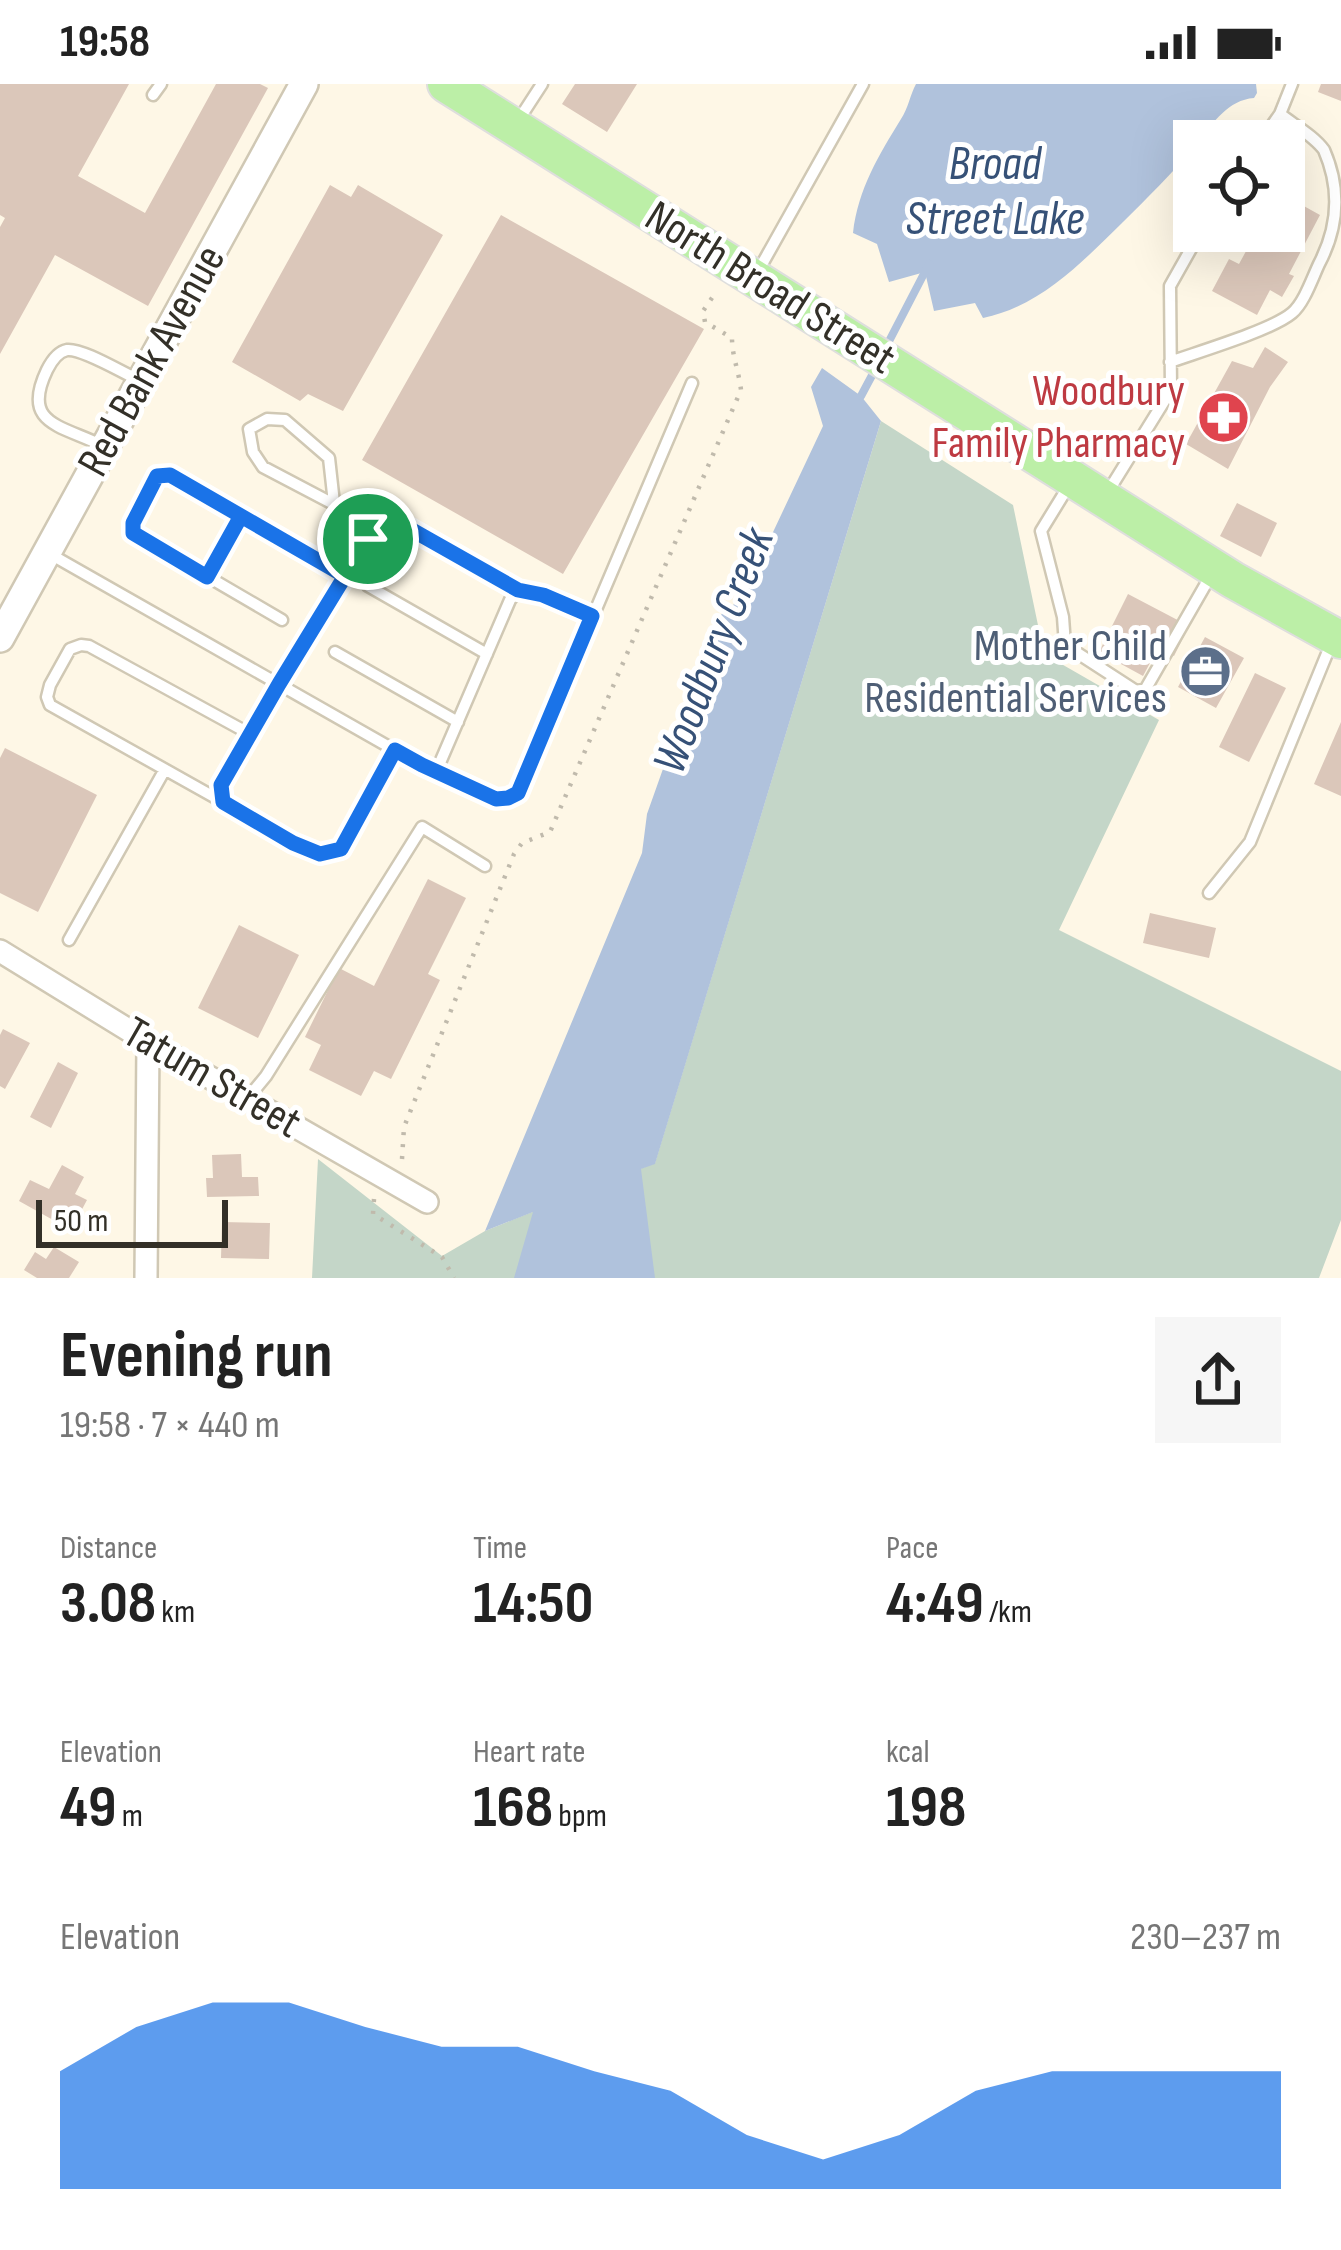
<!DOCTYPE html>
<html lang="en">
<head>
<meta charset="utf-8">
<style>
	body { margin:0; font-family:"Sofia Sans Condensed",sans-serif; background:#f6f6f6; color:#222; height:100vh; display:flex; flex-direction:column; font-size:45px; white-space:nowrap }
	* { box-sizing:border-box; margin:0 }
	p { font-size:39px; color:#767676 }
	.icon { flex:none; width:66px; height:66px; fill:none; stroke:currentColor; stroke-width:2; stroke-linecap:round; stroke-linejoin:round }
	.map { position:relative; height:1194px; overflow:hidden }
	.sheet { display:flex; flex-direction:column; background:#fff; flex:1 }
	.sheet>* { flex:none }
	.buttons { position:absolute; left:1173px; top:36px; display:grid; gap:24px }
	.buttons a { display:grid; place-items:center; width:132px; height:132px; border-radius:0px; background:#fff; box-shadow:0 12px 48px #0002; font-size:60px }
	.scale { position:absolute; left:36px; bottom:30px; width:192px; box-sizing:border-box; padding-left:12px; border:6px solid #333028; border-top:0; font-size:33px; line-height:42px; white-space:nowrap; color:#333028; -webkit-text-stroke:9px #fff; paint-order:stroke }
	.pin { position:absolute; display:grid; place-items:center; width:102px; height:102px; color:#fff; margin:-51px; border:6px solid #fff; border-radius:50%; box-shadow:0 3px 12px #0007 }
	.round { display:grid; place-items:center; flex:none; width:126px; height:126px; border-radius:0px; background:#f6f6f6 }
	.headline { display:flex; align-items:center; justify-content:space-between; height:204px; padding:0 60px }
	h1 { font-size:66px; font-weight:700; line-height:90px }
	.figures { display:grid; grid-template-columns:repeat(3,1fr); gap:18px; height:204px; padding:12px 60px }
	.figures div { display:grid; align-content:center }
	.figures b { font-size:60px; font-weight:700 }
	.figures small { font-size:33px; font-weight:400 }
	.figures p { font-size:33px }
	.chart { height:336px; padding:24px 60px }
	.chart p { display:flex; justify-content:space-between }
	.chart svg { width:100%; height:216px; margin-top:12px; fill:#1a73e8; opacity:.7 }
	.status { display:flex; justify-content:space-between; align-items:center; height:84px; padding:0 60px; background:#fff; direction:ltr }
	.status svg { height:33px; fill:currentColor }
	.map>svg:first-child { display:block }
	.green { fill:#c4d6c8 }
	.water { fill:#b0c2dc }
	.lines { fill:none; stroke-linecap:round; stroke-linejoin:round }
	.stream { stroke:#b0c2dc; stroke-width:8 }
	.building { fill:#dbc7ba }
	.service-casing { stroke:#d0c8b4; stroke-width:15 }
	.minor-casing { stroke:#d0c8b4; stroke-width:26 }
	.tertiary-casing { stroke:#d0c8b4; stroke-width:32 }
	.primary-casing { stroke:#dededd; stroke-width:40 }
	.path { stroke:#c0baac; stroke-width:4.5; stroke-dasharray:3 9; stroke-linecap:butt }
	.service { stroke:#fff; stroke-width:10 }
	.minor { stroke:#fff; stroke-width:21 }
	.tertiary { stroke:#fff; stroke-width:27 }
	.primary { stroke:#bcefa7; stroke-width:36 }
	.route-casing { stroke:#fff; stroke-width:24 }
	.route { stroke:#1a73e8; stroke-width:15 }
	.labels { text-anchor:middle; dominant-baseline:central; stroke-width:10; stroke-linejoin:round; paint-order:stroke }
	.street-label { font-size:45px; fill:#333028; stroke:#fff }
	.health-label { font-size:45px; fill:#be3a42; stroke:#fff; text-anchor:end }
	.service-label { font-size:45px; fill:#4e5e75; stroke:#fff; text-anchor:end }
	.water-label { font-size:48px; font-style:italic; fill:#365177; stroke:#fff }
</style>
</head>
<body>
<div class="status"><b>19:58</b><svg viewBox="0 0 49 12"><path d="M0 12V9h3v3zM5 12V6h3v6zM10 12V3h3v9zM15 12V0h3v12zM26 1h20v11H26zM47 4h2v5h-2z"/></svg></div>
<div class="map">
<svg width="1341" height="1194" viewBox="0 0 1341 1194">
	<rect width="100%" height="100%" fill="#fef7e6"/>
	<path class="green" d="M 881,337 L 1013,421 L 1044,570 L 1159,636 L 1059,846 L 1341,987 L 1341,1136 L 1319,1194 L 312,1194 L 318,1075 L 442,1172 L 485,1147 L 655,1079 Z"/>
	<path class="water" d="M 916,0 L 1256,0 L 1257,9 L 1254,14 C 1228,16 1214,38 1199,57 L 1194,57 L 1194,63 C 1172,90 1147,114 1122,139 C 1082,178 1041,222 983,234 L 975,219 L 934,227 L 925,188 L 889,198 L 877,160 L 853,149 C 858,105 879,71 901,35 C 908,25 910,11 916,0 Z
		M 822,284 L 861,312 L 881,337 L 655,1080 L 641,1085 L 655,1194 L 514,1194 L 533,1128 L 485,1147 L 642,769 L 647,730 L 708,558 L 723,527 L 741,516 L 823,342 L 811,303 Z"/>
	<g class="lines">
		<path class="stream" d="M 886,263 L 929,180
			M 861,312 L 877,282"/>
	</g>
	<path class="building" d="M 0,0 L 129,0 L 78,92 L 145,129 L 216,0 L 260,0 L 268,4 L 148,222 L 55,171 L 0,270 L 0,143 L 5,134 L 0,131 Z
		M 575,0 L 637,0 L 607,48 L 562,20 Z
		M 1321,0 L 1341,0 L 1341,17 L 1318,8 Z
		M 330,101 L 351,113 L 358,101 L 443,151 L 343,327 L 308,310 L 300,317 L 232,278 Z
		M 1284,111 L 1320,131 L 1289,190 L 1294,192 L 1282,213 L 1270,206 L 1257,231 L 1212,207 L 1229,175 L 1239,180 L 1257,147 L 1284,147 Z
		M 501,131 L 704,245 L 563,490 L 362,376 Z
		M 1265,263 L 1288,278 L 1270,303 L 1228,385 L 1186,360 L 1232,277 L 1253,284 Z
		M 1237,419 L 1277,439 L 1261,473 L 1220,452 Z
		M 1128,510 L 1189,542 L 1174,572 L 1158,564 L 1143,592 L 1099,568 Z
		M 1205,553 L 1244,574 L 1216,624 L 1178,603 Z
		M 1255,589 L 1286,604 L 1249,678 L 1219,663 Z
		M 1341,638 L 1341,712 L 1314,700 Z
		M 5,664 L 97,711 L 38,828 L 0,809 L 0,674 Z
		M 428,795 L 466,814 L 428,890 L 440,896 L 391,995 L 374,987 L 361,1012 L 309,986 L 321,961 L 305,953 L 339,884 L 374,902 Z
		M 1150,829 L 1216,844 L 1209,874 L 1143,859 Z
		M 239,841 L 299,871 L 258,954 L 198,924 Z
		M 3,945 L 30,959 L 5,1005 L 0,1002 L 0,951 Z
		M 58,978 L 78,989 L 51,1044 L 30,1033 Z
		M 241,1070 L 242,1093 L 258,1093 L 259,1112 L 207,1113 L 206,1094 L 213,1094 L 212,1071 Z
		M 62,1081 L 84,1093 L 75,1110 L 87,1116 L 71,1146 L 19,1117 L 30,1096 L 49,1105 Z
		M 222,1138 L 270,1139 L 269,1175 L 221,1174 Z
		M 54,1163 L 79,1178 L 69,1194 L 37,1194 L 24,1186 L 35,1168 L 46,1175 Z"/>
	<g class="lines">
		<defs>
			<path id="service" d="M 153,11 L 161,0
				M 516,40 L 542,0
				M 1261,57 L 1280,30 L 1292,0
				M 756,191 L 863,0
				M 1170,278 C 1198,268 1272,246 1292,229 C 1304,219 1312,195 1319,180 C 1339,142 1341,105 1324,66 C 1314,52 1294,41 1280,30
				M 101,361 C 60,341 21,340 47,286 C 51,278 57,268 67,266 C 82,264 123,289 137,295
				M 1068,403 L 1041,447 L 1063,533 L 1065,561 L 1136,607 L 1145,606 L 1211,491
				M 1106,411 L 1171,306 L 1170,202 L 1201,147
				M 334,419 L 329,374 L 285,336 L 267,335 L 249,345 L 253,368 L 263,383 L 362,435 L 368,455 L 279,600 L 221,701 L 223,718 C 246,731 297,768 322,770 C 327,770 336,767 341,765 L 395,666
				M 368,455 L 382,441 L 398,438 L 518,506
				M 50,470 L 421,681 L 495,715 L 508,714 L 518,709 L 692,299
				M 207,493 L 241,432
				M 368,502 L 487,570
				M 282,536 L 133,449 L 133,439 L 157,392 L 170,391 L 345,492
				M 335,568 L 458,638
				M 436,688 L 510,516 L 518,506 L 543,510 L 593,533
				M 223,718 L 50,621 L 47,613 L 50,601 L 70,565 L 81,561 L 89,562 L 250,650
				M 1209,809 L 1250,758 L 1333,555
				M 69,856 L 164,687
				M 247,1015 L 266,992 L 422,743 L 485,782"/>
			<path id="minor" d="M 0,867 L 148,958 L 427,1118
				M 146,1194 L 148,958"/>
			<path id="tertiary" d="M 0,554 L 304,0"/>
			<path id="primary" d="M 446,0 L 1233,496 L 1341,556"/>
		</defs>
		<use href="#service" class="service-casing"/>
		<use href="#minor" class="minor-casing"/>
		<use href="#tertiary" class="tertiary-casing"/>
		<use href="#primary" class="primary-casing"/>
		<path class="path" d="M 402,1075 L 404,1043 L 514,770 L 522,759 L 550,748 L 741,306 C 739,288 732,272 732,254 L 705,238 L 703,227 L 714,211
			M 374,1115 L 373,1130 L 442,1173 L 454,1194"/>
		<use href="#service" class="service"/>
		<use href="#minor" class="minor"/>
		<use href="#tertiary" class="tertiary"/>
		<use href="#primary" class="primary"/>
	</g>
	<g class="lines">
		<defs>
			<path id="route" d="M 368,455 L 345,492 L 241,432 L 207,493 L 133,449 L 133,439 L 157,392 L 170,391 L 345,492 L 279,600 L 221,701 L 223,718 L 293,759 L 320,770 L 341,765 L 395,666 L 422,681 L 496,715 L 508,714 L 518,709 L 592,532 L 543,511 L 518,506 L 398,438 L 382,441 L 368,455"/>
		</defs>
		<use href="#route" class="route-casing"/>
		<use href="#route" class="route"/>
	</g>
	<defs>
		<symbol id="pharmacy-disc" viewBox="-11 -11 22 22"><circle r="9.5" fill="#e0444e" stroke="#fff"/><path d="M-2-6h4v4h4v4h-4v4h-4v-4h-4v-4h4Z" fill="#fff"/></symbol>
		<symbol id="office-disc" viewBox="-11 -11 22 22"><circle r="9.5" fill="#5c6f8a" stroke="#fff"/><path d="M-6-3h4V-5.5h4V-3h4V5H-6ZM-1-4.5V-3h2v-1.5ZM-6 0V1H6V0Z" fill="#fff"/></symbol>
	</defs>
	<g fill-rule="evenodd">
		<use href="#pharmacy-disc" x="1194" y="304" width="59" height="59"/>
		<use href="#office-disc" x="1176" y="558" width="59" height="59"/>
	</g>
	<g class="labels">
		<g class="street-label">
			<text transform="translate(770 204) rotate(32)">North Broad Street</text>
			<text transform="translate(152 277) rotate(-61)">Red Bank Avenue</text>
			<text transform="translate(212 994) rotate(30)">Tatum Street</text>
		</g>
		<g class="health-label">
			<text x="1185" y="307">Woodbury<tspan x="1185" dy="52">Family Pharmacy</tspan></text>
		</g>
		<g class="service-label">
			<text x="1167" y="562">Mother Child<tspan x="1167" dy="52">Residential Services</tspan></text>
		</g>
		<g class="water-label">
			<text x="995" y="80">Broad<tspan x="995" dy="55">Street Lake</tspan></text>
			<text transform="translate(714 567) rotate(-69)">Woodbury Creek</text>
		</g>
	</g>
</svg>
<div class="buttons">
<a><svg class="icon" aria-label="locate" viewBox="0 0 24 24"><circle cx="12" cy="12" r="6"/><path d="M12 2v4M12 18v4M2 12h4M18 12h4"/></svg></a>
</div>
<div class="scale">50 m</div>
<div class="pin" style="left:368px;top:455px;background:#1e9e55"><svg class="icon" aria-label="arrive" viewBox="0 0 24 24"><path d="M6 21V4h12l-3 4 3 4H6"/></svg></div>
</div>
<section class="sheet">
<div class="headline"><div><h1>Evening run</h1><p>19:58 · 7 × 440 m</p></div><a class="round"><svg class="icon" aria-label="share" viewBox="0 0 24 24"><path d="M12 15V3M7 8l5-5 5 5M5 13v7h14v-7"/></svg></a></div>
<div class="figures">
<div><p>Distance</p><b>3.08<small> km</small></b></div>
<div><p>Time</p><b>14:50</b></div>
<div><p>Pace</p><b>4:49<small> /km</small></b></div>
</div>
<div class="figures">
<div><p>Elevation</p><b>49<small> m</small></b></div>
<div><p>Heart rate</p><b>168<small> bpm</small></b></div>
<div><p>kcal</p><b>198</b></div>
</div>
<div class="chart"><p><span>Elevation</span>230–237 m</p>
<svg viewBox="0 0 160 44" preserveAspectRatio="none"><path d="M0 44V20L10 11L20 6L30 6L40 11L50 15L60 15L70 20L80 24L90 33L100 38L110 33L120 24L130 20L140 20L150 20L160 20V44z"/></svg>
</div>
</section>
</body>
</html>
